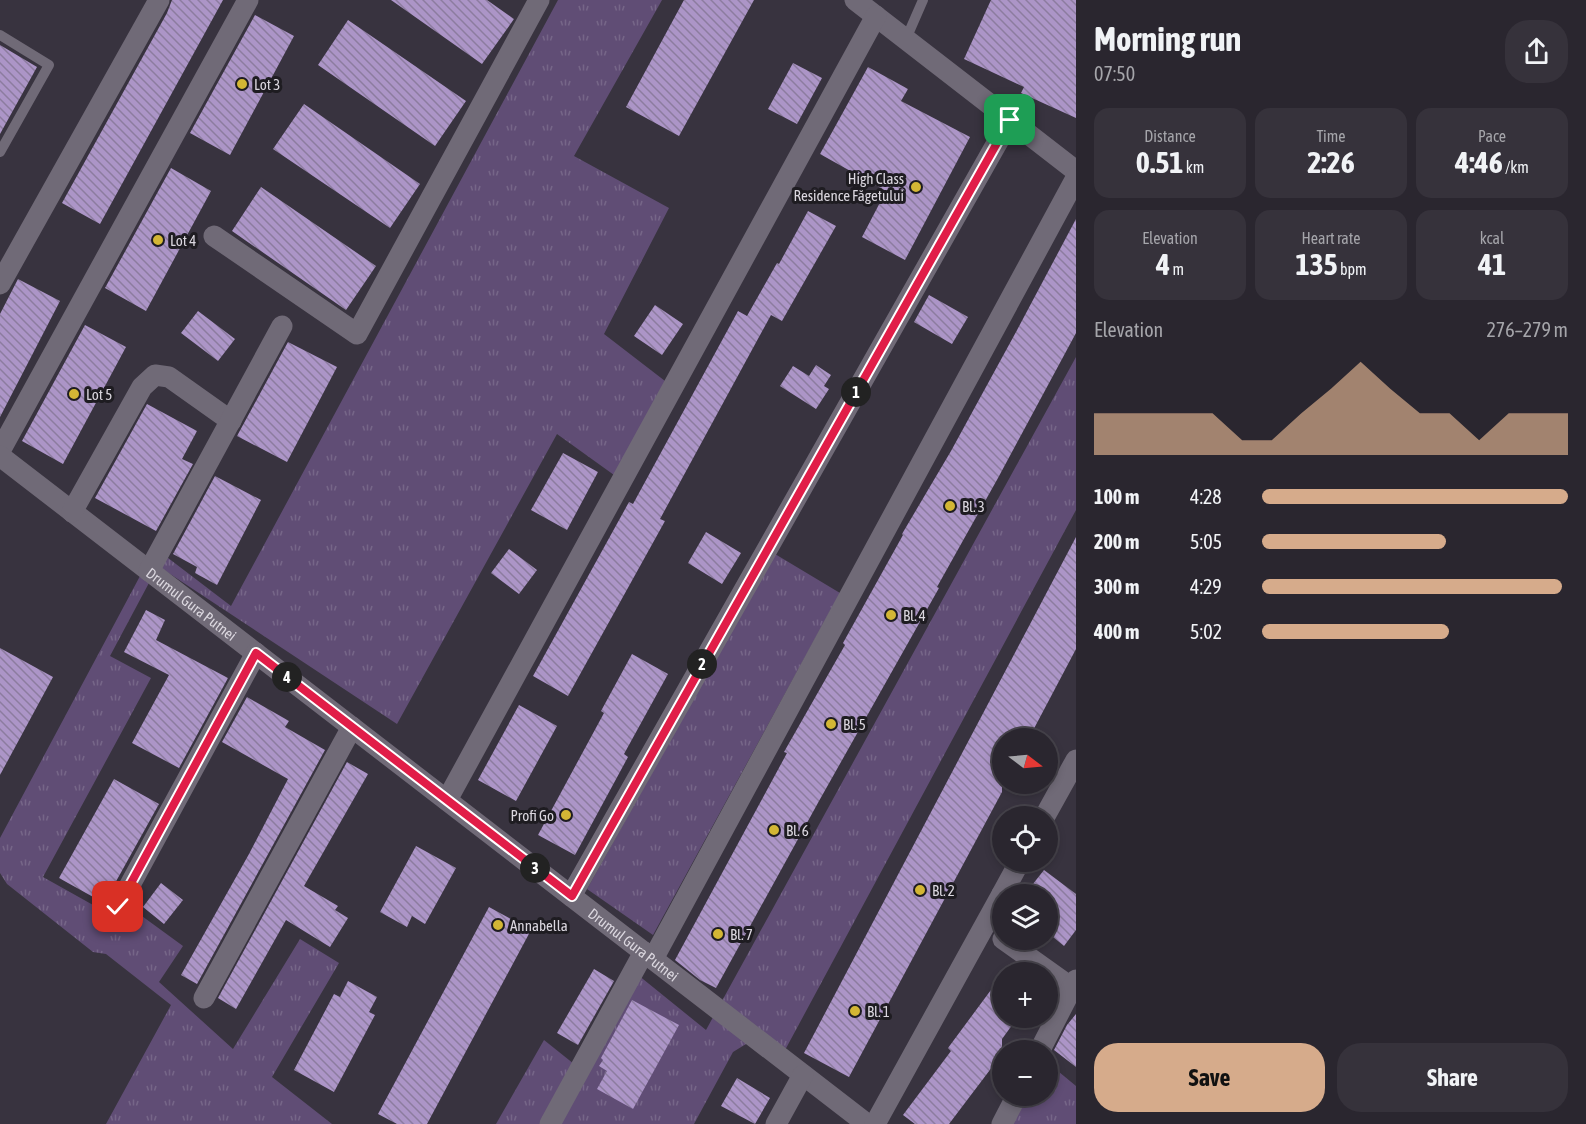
<!DOCTYPE html>
<html lang="en">
<head>
<meta charset="utf-8">
<style>
	body { margin:0; font-family:"Asap Condensed",sans-serif; background:#36323b; color:#f1f3f6; height:100vh; display:flex; flex-direction:column; font-size:22px; white-space:nowrap }
	* { box-sizing:border-box; margin:0 }
	p { font-size:20px; color:#a5a5aa }
	.icon { flex:none; width:33px; height:33px; fill:none; stroke:currentColor; stroke-width:2; stroke-linecap:round; stroke-linejoin:round }
	.map { position:relative; flex:1; overflow:hidden }
	.drawer { display:flex; flex-direction:column; background:#2a262f; width:510px }
	.drawer>* { flex:none }
	.needle { width:39px; rotate:106deg }
	.buttons { position:absolute; left:992px; top:728px; display:grid; gap:12px }
	.buttons a { display:grid; place-items:center; width:66px; height:66px; border-radius:50%; background:#2a262f; box-shadow:0 3px 9px #0003,0 0 0 2px #46434b; font-size:30px }
	.pin { position:absolute; display:grid; place-items:center; width:51px; height:51px; color:#fff; margin:-26px; border-radius:12px; box-shadow:0 3px 9px #0006 }
	.km { position:absolute; width:30px; height:30px; margin:-15px; border-radius:50%; background:#222; color:#fff; font-size:16px; line-height:30px; text-align:center }
	.round { display:grid; place-items:center; flex:none; width:63px; height:63px; border-radius:24px; background:#36323b }
	.summary { display:flex; align-items:center; justify-content:space-between; height:102px; padding:0 18px }
	h1 { font-size:33px; font-weight:700; line-height:45px }
	.metrics { display:grid; grid-template-columns:repeat(3,1fr); gap:9px; height:102px; padding:6px 18px }
	.metrics div { display:grid; align-content:center; border-radius:15px; background:#36323b; text-align:center }
	.metrics b { font-size:30px; font-weight:700 }
	.metrics small { font-size:16px; font-weight:400 }
	.metrics p { font-size:16px }
	.chart { height:168px; padding:12px 18px }
	.chart p { display:flex; justify-content:space-between }
	.chart svg { width:100%; height:108px; margin-top:6px; fill:#d6ab8b; opacity:.7 }
	.primary-button { display:flex; gap:12px; margin-top:auto; padding:12px 18px }
	.primary-button a { flex:1; height:69px; border-radius:24px; background:#d6ab8b; color:#111; font-size:24px; font-weight:700; line-height:69px; text-align:center }
	.primary-button a+a { background:#36323b; color:#f1f3f6 }
	ul { padding:0 18px; list-style:none; font-size:20px }
	li { display:grid; grid-template-columns:96px 72px 1fr; align-items:center; height:45px }
	li i { height:15px; border-radius:8px; background:#d6ab8b }
	main { display:flex; flex:1; min-height:0 }
	.map>svg:first-child { display:block }
	.grass { fill:url(#grass-tufts) }
	.building { fill:url(#building-back-hatch) }
	.lines { fill:none; stroke-linecap:round; stroke-linejoin:round }
	.lane { stroke:#706a77; stroke-width:10 }
	.street { stroke:#706a77; stroke-width:21 }
	.route-casing { stroke:#fff; stroke-width:12 }
	.route { stroke:#e11d48; stroke-width:8 }
	.poi-dot { fill:#d3b635; stroke:#1e1c21; stroke-width:2 }
	.labels { text-anchor:middle; dominant-baseline:central; stroke-width:6; stroke-linejoin:round; paint-order:stroke }
	.poi-label { font-size:15px; fill:#dbd7df; stroke:#1e1c21; text-anchor:start }
	.street-label { font-size:15px; fill:#dbd7df; stroke:#1e1c21 }
</style>
</head>
<body>
<main>
<div class="map">
<svg width="1076" height="1124" viewBox="0 0 1076 1124">
	<defs>
		<pattern id="grass-tufts" width="24" height="20" patternUnits="userSpaceOnUse" patternTransform="scale(1.5)"><rect width="24" height="20" fill="#604d75"/><path d="M3 7l-1-3M5 7V3M7 7l1-3M15 17l-1-3M17 17v-4M19 17l1-3" fill="none" stroke="#766688"/></pattern>
		<pattern id="building-back-hatch" width="6" height="6" patternUnits="userSpaceOnUse" patternTransform="scale(1.5)"><rect width="6" height="6" fill="#ac95c7"/><path d="M-1 5l2 2M0 0l6 6M5-1l2 2" fill="none" stroke="#8c7c9f"/></pattern>
	</defs>
	<rect width="100%" height="100%" fill="#38333f"/>
	<path class="grass" d="M 558,0 L 662,0 L 574,156 L 669,208 L 604,334 L 665,381 L 614,475 L 557,434 L 397,724 L 158,566 L 110,656 L 151,678 L 43,877 L 127,924 L 135,911 L 183,946 L 159,982 L 233,1049 L 300,939 L 339,963 L 272,1077 L 332,1124 L 106,1124 L 171,1005 L 106,954 L 93,952 L 7,884 L 0,873 L 0,838 L 155,548 L 231,606 Z
		M 1076,357 L 1076,510 L 784,1052 L 764,1033 L 733,1052 L 694,1124 L 496,1124 L 544,1040 L 584,1072 L 638,975 L 706,1030 Z
		M 775,554 L 840,593 L 653,935 L 587,889 Z
		M 1047,1062 L 1076,1086 L 1076,1124 L 1009,1124 L 1025,1095 L 1047,1095 Z"/>
	<path class="building" d="M 172,0 L 223,0 L 100,224 L 62,203 L 167,13 Z
		M 391,0 L 487,0 L 514,19 L 482,64 Z
		M 684,0 L 754,0 L 679,136 L 626,107 Z
		M 991,0 L 1076,0 L 1076,118 L 1021,93 L 1024,87 L 964,59 Z
		M 255,15 L 294,36 L 230,155 L 190,133 Z
		M 348,20 L 466,101 L 435,146 L 318,65 Z
		M 0,45 L 37,67 L 0,134 Z
		M 793,63 L 822,78 L 797,124 L 768,109 Z
		M 868,67 L 908,89 L 901,101 L 970,137 L 905,260 L 862,237 L 886,191 L 820,154 Z
		M 304,104 L 420,184 L 390,228 L 273,149 Z
		M 171,168 L 211,191 L 146,311 L 105,288 Z
		M 261,187 L 376,266 L 346,310 L 232,231 Z
		M 808,211 L 836,226 L 782,321 L 771,315 L 660,519 L 665,521 L 568,696 L 533,676 L 629,502 L 633,504 L 738,311 L 747,316 L 777,263 L 779,264 Z
		M 1076,219 L 1076,333 L 998,478 L 937,587 L 939,588 L 819,801 L 716,988 L 700,980 L 675,960 L 787,753 L 784,752 L 845,645 L 843,643 L 903,535 L 902,534 L 951,451 L 1016,332 Z
		M 18,279 L 60,301 L 0,417 L 0,314 Z
		M 929,295 L 968,317 L 952,344 L 914,322 Z
		M 655,305 L 683,324 L 662,355 L 634,336 Z
		M 198,311 L 235,339 L 218,361 L 181,333 Z
		M 85,325 L 126,347 L 63,464 L 22,441 Z
		M 288,342 L 337,367 L 287,462 L 237,436 Z
		M 816,365 L 831,375 L 824,386 L 829,389 L 816,409 L 780,386 L 793,366 L 809,376 Z
		M 147,404 L 197,431 L 182,459 L 193,464 L 156,531 L 95,498 Z
		M 563,453 L 598,472 L 567,530 L 531,510 Z
		M 215,476 L 261,500 L 217,585 L 195,573 L 197,567 L 173,554 Z
		M 706,532 L 741,553 L 722,584 L 688,563 Z
		M 1076,537 L 1076,649 L 1029,738 L 1002,738 L 1002,792 L 849,1077 L 804,1053 Z
		M 509,549 L 537,570 L 519,594 L 491,573 Z
		M 146,610 L 165,620 L 156,640 L 228,678 L 179,768 L 132,743 L 169,675 L 124,652 Z
		M 0,648 L 53,677 L 0,775 Z
		M 632,654 L 668,674 L 624,754 L 628,757 L 575,855 L 538,835 L 604,713 L 601,711 Z
		M 247,697 L 289,721 L 285,727 L 325,750 L 197,984 L 181,975 L 249,854 L 288,779 L 222,742 Z
		M 519,705 L 557,726 L 516,801 L 478,780 Z
		M 347,762 L 368,774 L 304,886 L 338,906 L 335,910 L 348,918 L 330,947 L 286,920 L 236,1009 L 218,998 Z
		M 114,779 L 159,804 L 104,903 L 59,878 Z
		M 416,846 L 456,868 L 425,924 L 412,916 L 407,927 L 380,912 Z
		M 1044,870 L 1076,894 L 1076,930 L 1064,946 L 1047,932 L 1047,894 L 1025,894 Z
		M 161,883 L 183,900 L 164,924 L 143,907 Z
		M 489,907 L 531,930 L 427,1124 L 397,1124 L 378,1114 Z
		M 594,969 L 614,981 L 578,1045 L 557,1033 Z
		M 1002,975 L 1002,1017 L 1018,1017 L 1002,1039 L 1002,1054 L 949,1124 L 915,1124 L 903,1115 L 951,1051 L 948,1048 Z
		M 348,981 L 377,997 L 369,1012 L 375,1015 L 334,1092 L 294,1070 L 334,994 L 340,997 Z
		M 632,1000 L 679,1025 L 633,1109 L 597,1089 L 607,1071 L 599,1066 L 603,1060 L 601,1058 Z
		M 1076,1014 L 1076,1067 L 1054,1050 L 1067,1025 Z
		M 737,1078 L 770,1098 L 755,1124 L 721,1106 Z"/>
	<g class="lines">
		<path class="lane" d="M 0,35 L 49,65 L 0,152
			M 906,39 L 923,0"/>
		<g class="street">
			<path d="M 855,0 L 1076,171"/>
			<path d="M 214,236 L 357,334 L 539,0"/>
			<path d="M 0,284 L 159,0"/>
			<path d="M 0,451 L 248,0"/>
			<path id="s1" d="M 0,456 L 867,1124"/>
			<path d="M 72,512 L 142,387 L 155,375 L 169,377 L 231,421"/>
			<path d="M 149,571 L 282,326"/>
			<path d="M 447,800 L 876,16"/>
			<path d="M 1045,816 L 1076,760"/>
			<path d="M 1002,894 L 1020,861"/>
			<path d="M 571,896 L 1010,120"/>
			<path d="M 118,907 L 256,653"/>
			<path d="M 1003,939 L 1072,988"/>
			<path d="M 653,959 L 1076,178"/>
			<path d="M 204,998 L 352,727"/>
			<path d="M 1040,1050 L 1076,980"/>
			<path d="M 550,1124 L 644,952"/>
			<path d="M 776,1124 L 803,1075"/>
			<path d="M 875,1124 L 1002,894"/>
			<path d="M 1002,1124 L 1017,1095"/>
		</g>
	</g>
	<g class="lines">
		<defs>
			<path id="route" d="M 118,907 L 256,653 L 572,896 L 1010,120"/>
		</defs>
		<use href="#route" class="route-casing"/>
		<use href="#route" class="route"/>
	</g>
	<g class="poi-dot">
		<circle cx="242" cy="84" r="6"/>
		<circle cx="916" cy="187" r="6"/>
		<circle cx="158" cy="240" r="6"/>
		<circle cx="74" cy="394" r="6"/>
		<circle cx="950" cy="506" r="6"/>
		<circle cx="891" cy="615" r="6"/>
		<circle cx="831" cy="724" r="6"/>
		<circle cx="566" cy="815" r="6"/>
		<circle cx="774" cy="830" r="6"/>
		<circle cx="920" cy="890" r="6"/>
		<circle cx="498" cy="925" r="6"/>
		<circle cx="718" cy="934" r="6"/>
		<circle cx="855" cy="1011" r="6"/>
	</g>
	<g class="labels">
		<g class="poi-label">
			<text x="254" y="84">Lot 3</text>
			<text x="904" y="178" text-anchor="end">High Class<tspan x="904" dy="17">Residence Făgetului</tspan></text>
			<text x="170" y="240">Lot 4</text>
			<text x="86" y="394">Lot 5</text>
			<text x="962" y="506">Bl. 3</text>
			<text x="903" y="615">Bl. 4</text>
			<text x="843" y="724">Bl. 5</text>
			<text x="554" y="815" text-anchor="end">Profi Go</text>
			<text x="786" y="830">Bl. 6</text>
			<text x="932" y="890">Bl. 2</text>
			<text x="510" y="925">Annabella</text>
			<text x="730" y="934">Bl. 7</text>
			<text x="867" y="1011">Bl. 1</text>
		</g>
		<g class="street-label">
			<text stroke="none"><textPath href="#s1" startOffset="242">Drumul Gura Putnei</textPath></text>
			<text stroke="none"><textPath href="#s1" startOffset="800">Drumul Gura Putnei</textPath></text>
		</g>
	</g>
</svg>
<div class="buttons">
<a><svg class="needle" viewBox="-14 -14 28 28"><path d="M0-13l5 13h-10z" fill="#e53935"/><path d="M0 13l5-13h-10z" fill="#a5a5aa"/></svg></a>
<a><svg class="icon" aria-label="locate" viewBox="0 0 24 24"><circle cx="12" cy="12" r="6"/><path d="M12 2v4M12 18v4M2 12h4M18 12h4"/></svg></a>
<a><svg class="icon" aria-label="layers" viewBox="0 0 24 24"><path d="M12 4l9 5-9 5-9-5zM3 14l9 5 9-5"/></svg></a>
<a>+</a>
<a>−</a>
</div>
<div class="pin" style="left:1010px;top:120px;background:#1e9e55"><svg class="icon" aria-label="arrive" viewBox="0 0 24 24"><path d="M6 21V4h12l-3 4 3 4H6"/></svg></div>
<div class="pin" style="left:118px;top:907px;background:#d93025"><svg class="icon" aria-label="check" viewBox="0 0 24 24"><path d="M5 12l5 5 9-10"/></svg></div>
<b class="km" style="left:856px;top:392px">1</b>
<b class="km" style="left:702px;top:664px">2</b>
<b class="km" style="left:535px;top:868px">3</b>
<b class="km" style="left:287px;top:677px">4</b>
</div>
<section class="drawer">
<div class="summary"><div><h1>Morning run</h1><p>07:50</p></div><a class="round"><svg class="icon" aria-label="share" viewBox="0 0 24 24"><path d="M12 15V3M7 8l5-5 5 5M5 13v7h14v-7"/></svg></a></div>
<div class="metrics">
<div><p>Distance</p><b>0.51<small> km</small></b></div>
<div><p>Time</p><b>2:26</b></div>
<div><p>Pace</p><b>4:46<small> /km</small></b></div>
</div>
<div class="metrics">
<div><p>Elevation</p><b>4<small> m</small></b></div>
<div><p>Heart rate</p><b>135<small> bpm</small></b></div>
<div><p>kcal</p><b>41</b></div>
</div>
<div class="chart"><p><span>Elevation</span>276–279 m</p>
<svg viewBox="0 0 160 44" preserveAspectRatio="none"><path d="M0 44V27L10 27L20 27L30 27L40 27L50 38L60 38L70 27L80 17L90 6L100 17L110 27L120 27L130 38L140 27L150 27L160 27V44z"/></svg>
</div>
<ul>
<li><b>100 m</b>4:28<i style="width:100%"></i></li>
<li><b>200 m</b>5:05<i style="width:60%"></i></li>
<li><b>300 m</b>4:29<i style="width:98%"></i></li>
<li><b>400 m</b>5:02<i style="width:61%"></i></li>
</ul>
<div class="primary-button"><a>Save</a><a>Share</a></div>
</section>
</main>
</body>
</html>
